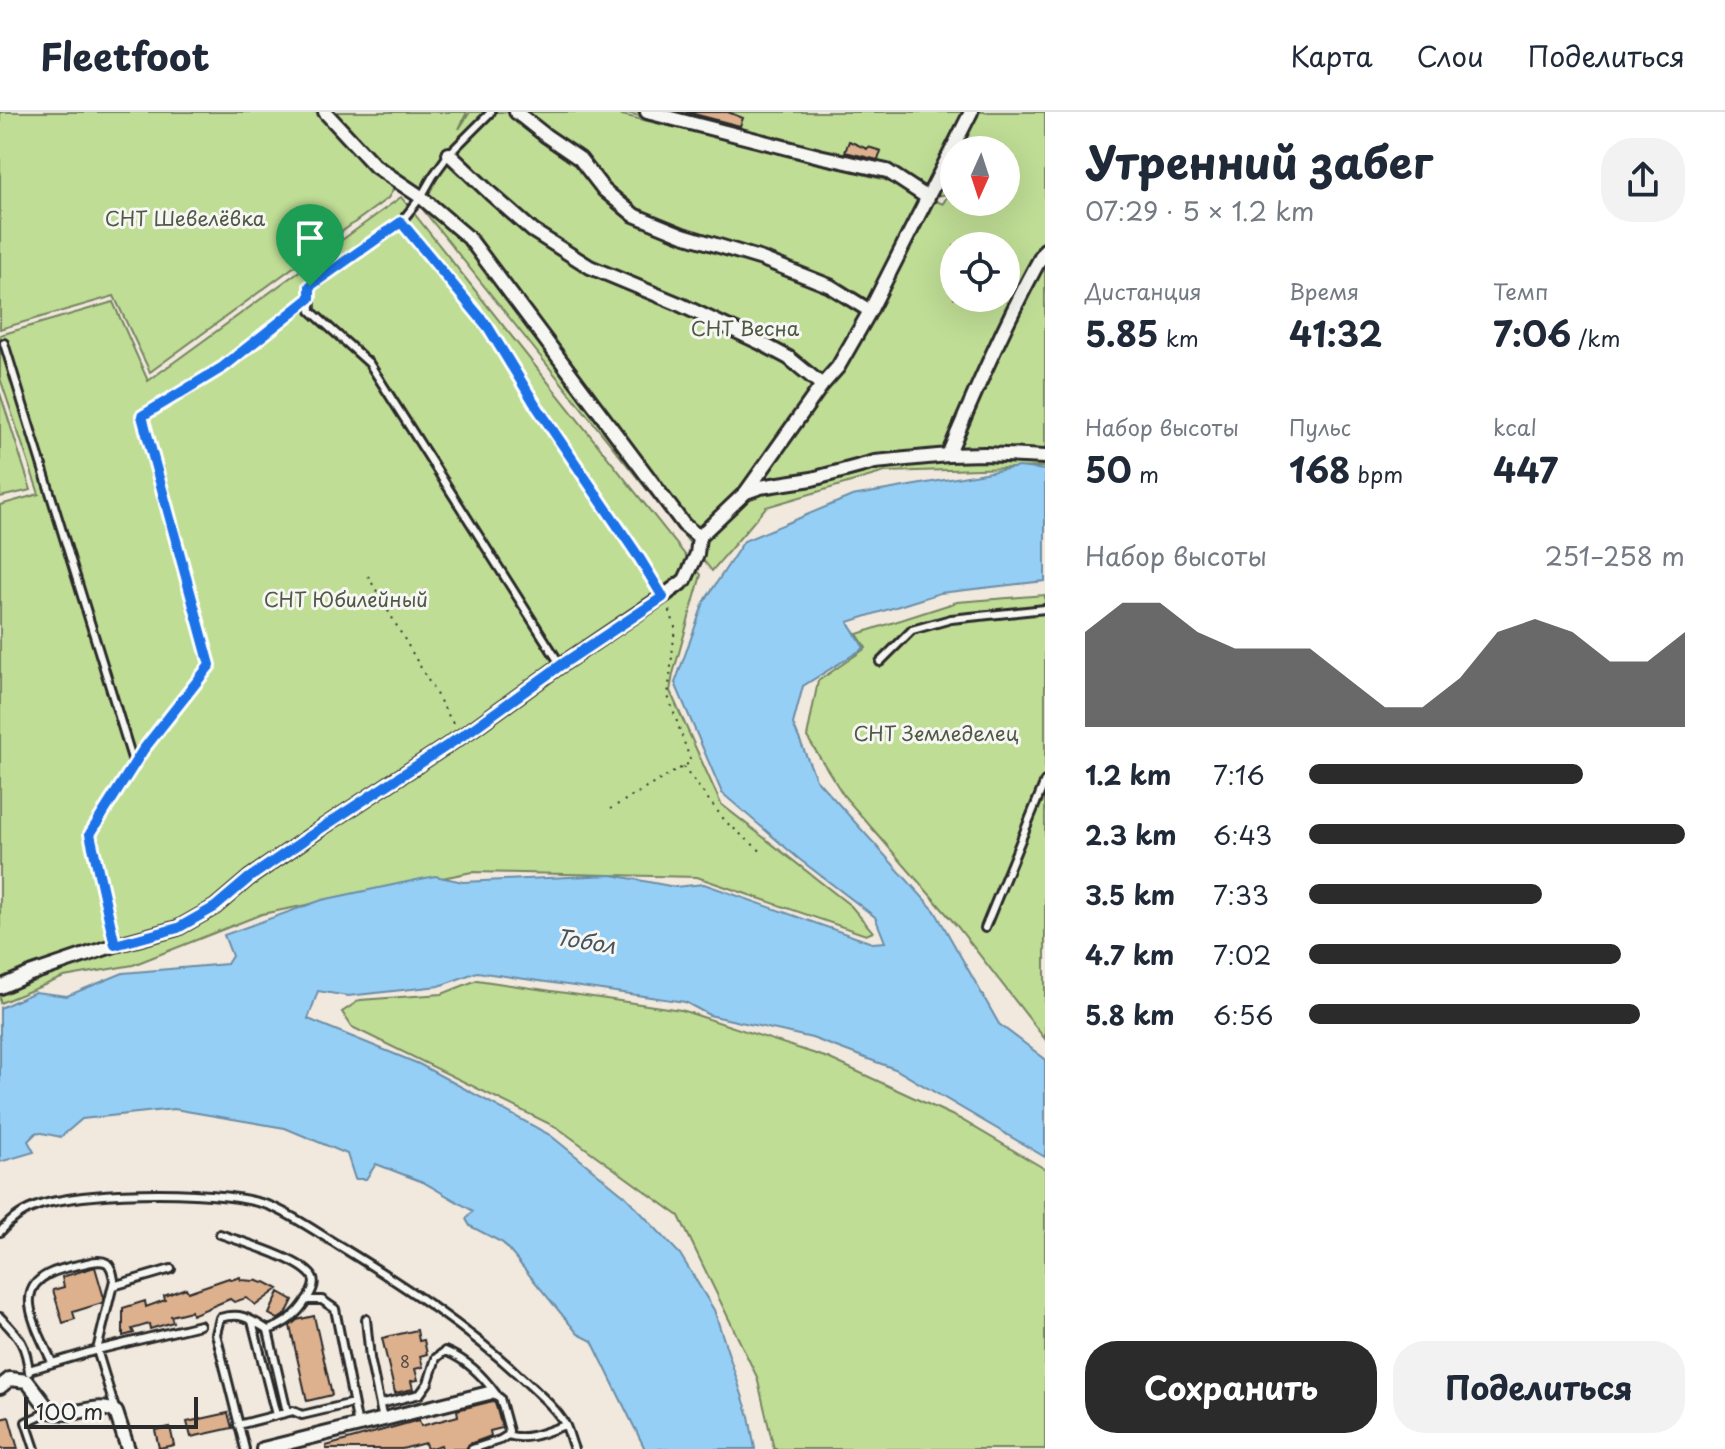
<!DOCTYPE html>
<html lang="ru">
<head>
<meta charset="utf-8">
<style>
	body { margin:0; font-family:"Playpen Sans",sans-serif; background:#f2f2f3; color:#1f2937; height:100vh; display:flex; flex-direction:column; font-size:30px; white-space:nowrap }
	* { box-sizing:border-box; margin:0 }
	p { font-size:26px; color:#747a83 }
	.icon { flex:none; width:44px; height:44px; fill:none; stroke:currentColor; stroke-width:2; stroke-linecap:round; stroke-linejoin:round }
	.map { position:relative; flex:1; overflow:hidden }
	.drawer { display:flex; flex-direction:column; background:#fff; width:680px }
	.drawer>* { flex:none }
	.needle { width:52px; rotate:183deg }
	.tools { position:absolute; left:940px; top:24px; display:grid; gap:16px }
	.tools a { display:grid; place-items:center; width:80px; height:80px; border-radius:50%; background:#fff; box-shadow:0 8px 32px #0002; font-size:40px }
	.scale { position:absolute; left:24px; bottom:20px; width:174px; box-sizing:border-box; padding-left:8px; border:4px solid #2b2b2b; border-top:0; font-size:22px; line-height:28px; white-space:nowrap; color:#2b2b2b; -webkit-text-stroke:6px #f6f6f2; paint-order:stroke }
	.pin { position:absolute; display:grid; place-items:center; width:68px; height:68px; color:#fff; margin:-82px -34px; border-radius:50% 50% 50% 0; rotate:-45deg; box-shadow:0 0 8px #0007 }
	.pin .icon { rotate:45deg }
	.round { display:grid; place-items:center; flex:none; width:84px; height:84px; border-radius:32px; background:#f2f2f3 }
	.summary { display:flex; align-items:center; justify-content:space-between; height:136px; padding:0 40px }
	h1 { font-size:44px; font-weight:700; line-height:60px }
	.stats { display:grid; grid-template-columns:repeat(3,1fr); gap:12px; height:136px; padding:8px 40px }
	.stats div { display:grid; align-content:center }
	.stats b { font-size:34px; font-weight:700 }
	.stats small { font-size:22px; font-weight:400 }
	.stats p { font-size:22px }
	.chart { height:224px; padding:16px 40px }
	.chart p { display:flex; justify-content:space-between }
	.chart svg { width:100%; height:144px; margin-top:8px; fill:#2b2b2b; opacity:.7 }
	.button { display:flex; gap:16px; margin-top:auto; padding:16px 40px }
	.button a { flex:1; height:92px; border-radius:32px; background:#2b2b2b; color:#fff; font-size:32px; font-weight:700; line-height:92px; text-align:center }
	.button a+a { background:#f2f2f3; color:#1f2937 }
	ul { padding:0 40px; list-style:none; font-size:26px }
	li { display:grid; grid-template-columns:128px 96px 1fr; align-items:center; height:60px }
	li i { height:20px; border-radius:10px; background:#2b2b2b }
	header { display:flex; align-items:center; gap:48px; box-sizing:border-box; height:112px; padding:0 40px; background:#fff; border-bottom:2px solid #e0e1e3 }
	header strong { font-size:38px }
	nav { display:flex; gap:44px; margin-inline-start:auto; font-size:28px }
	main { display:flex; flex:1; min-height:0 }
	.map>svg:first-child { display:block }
	.green { fill:#bfdd95; stroke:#758460; stroke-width:2; fill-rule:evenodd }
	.water { fill:#96cff6; stroke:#6b8da5; stroke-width:2 }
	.building { fill:#ddb08e; stroke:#2b2b2b; stroke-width:2 }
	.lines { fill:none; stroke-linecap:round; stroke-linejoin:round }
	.lane-casing { stroke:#2b2b2b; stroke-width:12 }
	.street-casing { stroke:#2b2b2b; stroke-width:18 }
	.path { stroke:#2b2b2b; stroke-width:2; stroke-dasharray:2 6; stroke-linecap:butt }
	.lane { stroke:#f6f6f2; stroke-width:6 }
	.street { stroke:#f6f6f2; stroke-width:12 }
	.route-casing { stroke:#fff; stroke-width:16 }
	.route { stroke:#1a73e8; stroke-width:10 }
	.labels { text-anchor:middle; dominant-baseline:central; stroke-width:6; stroke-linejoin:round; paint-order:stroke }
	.number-label { font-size:16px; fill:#584c44 }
	.park-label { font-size:20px; fill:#505846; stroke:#f6f6f2 }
	.water-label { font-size:22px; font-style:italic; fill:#46545e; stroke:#f6f6f2 }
</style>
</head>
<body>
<header>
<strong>Fleetfoot</strong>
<nav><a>Карта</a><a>Слои</a><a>Поделиться</a></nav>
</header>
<main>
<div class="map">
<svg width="1045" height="1337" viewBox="0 0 1045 1337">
	<rect width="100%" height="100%" fill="#f1e8de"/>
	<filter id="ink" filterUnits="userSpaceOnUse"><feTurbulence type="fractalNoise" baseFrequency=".0125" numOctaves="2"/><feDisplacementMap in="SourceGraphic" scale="16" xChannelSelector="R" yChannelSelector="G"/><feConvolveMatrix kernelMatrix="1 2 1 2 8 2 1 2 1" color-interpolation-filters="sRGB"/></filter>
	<g filter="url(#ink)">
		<path class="green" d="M 0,0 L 467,0 L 459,17 L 470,0 L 616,0 L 622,3 L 767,37 L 889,69 L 943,92 L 948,82 L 937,84 L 879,62 L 623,0 L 1045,0 L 1045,355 L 885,360 L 766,395 L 712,459 L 412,84 L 400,67 L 388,86 L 150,260 L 114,184 L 0,217 ZM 954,38 L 1006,38 L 1006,90 L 954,90 ZM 954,134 L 1006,134 L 1006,186 L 954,186 Z
			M 401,85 L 701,463 L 673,562 L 670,579 L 721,692 L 851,794 L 873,820 L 866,823 L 697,765 L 472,760 L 262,802 L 133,853 L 64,865 L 0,891 L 0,393 L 39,382 L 0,266 L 0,223 L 113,190 L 148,269 Z
			M 0,281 L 31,378 L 0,385 Z
			M 1045,483 L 1045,927 L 957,814 L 844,684 L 807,625 L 818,569 L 866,536 L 857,522 L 957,490 Z
			M 477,868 L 681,898 L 828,946 L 960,1007 L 1045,1057 L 1045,1337 L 774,1337 L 757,1265 L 679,1104 L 558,1016 L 352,915 L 342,900 L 360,888 L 442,882 Z"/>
		<path class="water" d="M 1019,355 L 1045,358 L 1045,469 L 940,481 L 848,510 L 864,536 L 803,574 L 793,612 L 816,667 L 935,799 L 999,912 L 1045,947 L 1045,1045 L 895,957 L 812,926 L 709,903 L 685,890 L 477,860 L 439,874 L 348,884 L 318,879 L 308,907 L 419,952 L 550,1023 L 624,1083 L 680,1142 L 714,1198 L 749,1304 L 755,1337 L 645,1337 L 592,1229 L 578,1222 L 503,1131 L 470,1114 L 466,1107 L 473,1099 L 423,1070 L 376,1052 L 366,1067 L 355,1067 L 347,1042 L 285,1016 L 174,997 L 82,1007 L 61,1025 L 37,1020 L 28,1029 L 34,1040 L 0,1050 L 0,896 L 35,880 L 67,884 L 123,861 L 227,852 L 232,844 L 224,823 L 322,788 L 435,764 L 463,770 L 612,763 L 675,775 L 704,772 L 872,831 L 885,830 L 875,805 L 799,747 L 722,681 L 675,571 L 704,490 L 744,429 L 852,384 Z"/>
		<path class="building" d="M 686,0 L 728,0 L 743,6 L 740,14 Z
			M 849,29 L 867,37 L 868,35 L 881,39 L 878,48 L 845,40 Z
			M 95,1155 L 104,1186 L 102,1191 L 73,1200 L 75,1207 L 63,1211 L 53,1178 L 64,1175 L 62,1165 Z
			M 240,1165 L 241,1168 L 254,1169 L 255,1168 L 262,1171 L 265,1170 L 278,1177 L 256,1193 L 246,1186 L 234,1190 L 230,1187 L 192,1203 L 191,1199 L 171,1204 L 173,1210 L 150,1217 L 149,1212 L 132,1217 L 134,1221 L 123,1224 L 123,1196 L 145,1189 L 146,1195 L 165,1188 L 164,1184 L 186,1176 L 188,1180 L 229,1166 L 231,1168 Z
			M 279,1180 L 293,1188 L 286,1202 L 278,1207 L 269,1202 Z
			M 314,1204 L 332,1283 L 307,1289 L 290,1214 L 297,1208 Z
			M 417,1218 L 419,1229 L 424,1228 L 427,1242 L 420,1244 L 423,1255 L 415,1257 L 418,1268 L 411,1269 L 413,1277 L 395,1281 L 382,1226 Z
			M 493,1289 L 495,1290 L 502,1316 L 490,1319 L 491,1324 L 469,1332 L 466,1337 L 442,1337 L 441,1333 L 427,1337 L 425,1331 L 402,1337 L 326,1337 L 326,1334 L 419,1308 L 421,1314 L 458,1304 L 457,1298 Z
			M 228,1301 L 232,1316 L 191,1325 L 187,1310 Z
			M 9,1305 L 18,1337 L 0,1337 L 0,1307 Z
			M 170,1315 L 174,1333 L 159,1336 L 155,1318 Z"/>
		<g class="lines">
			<defs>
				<path id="lane" d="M 401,110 L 421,85 L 433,64 L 449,42 L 491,0
					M 4,231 L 134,653
					M 880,550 L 912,518 L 951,507 L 1045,497
					M 560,552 L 369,251 L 311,199 L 310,174 L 401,110 L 488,215 L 535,292 L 640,447 L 663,485
					M 985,816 L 1045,669
					M 115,832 L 90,722 L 143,638 L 210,553 L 142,304 L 223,255 L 310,186
					M 0,1120 C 11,1107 24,1098 40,1093 C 88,1078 230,1075 275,1096 C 297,1106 318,1121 338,1133 C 403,1173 469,1216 525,1269 C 539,1282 557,1297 566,1314 C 569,1321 571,1330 574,1337
					M 220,1122 C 241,1130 299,1146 312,1164 C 317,1171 311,1181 307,1187 C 298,1202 284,1213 268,1218 C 250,1207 242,1200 220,1206 L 216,1222 L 245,1337
					M 113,1174 L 171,1157
					M 306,1188 L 322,1188 L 335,1197 L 358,1314
					M 0,1205 C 19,1225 26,1231 29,1260
					M 366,1207 L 370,1246 L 383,1308
					M 252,1209 L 276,1303
					M 268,1218 L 287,1300
					M 29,1258 L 97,1238 L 114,1168 C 113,1162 112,1155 107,1151 C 100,1147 90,1150 83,1152 C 64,1156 32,1161 30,1186 C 28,1204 45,1234 52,1250
					M 380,1292 L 420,1282 L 428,1271 L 436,1246 L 445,1239 C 467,1248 482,1263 496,1282
					M 116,1300 L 97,1238 L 200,1213
					M 238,1313 L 293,1299 L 302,1303 L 353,1291
					M 508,1323 C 526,1330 548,1319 565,1313
					M 35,1337 L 26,1310 L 50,1299
					M 472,1337 L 500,1328 L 508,1323 L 509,1319 L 500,1286 L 493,1282"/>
				<path id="street" d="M 516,0 L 545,23 L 580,47 L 604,78 L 634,103 L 683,123 L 762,147 L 830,174 L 870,199
					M 647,0 L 819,44 L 887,59 L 928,86
					M 449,42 L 491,82 L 533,119 L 590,155 L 679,192 L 759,230 L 789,246 L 822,273
					M 948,343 C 978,273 1008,204 1045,138
					M 746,380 L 822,273 L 838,255 L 870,199 L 971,0
					M 699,425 L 746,380 L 760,375 L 812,367 L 875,350 L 948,343 L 984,342 L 1045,345
					M 0,875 L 30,862 L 115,833 L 178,816 L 215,795 L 249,766 L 323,715 L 474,616 L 561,553 L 665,483 L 685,468 L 697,442 L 699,425 L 684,413 L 469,126 L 421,85 L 375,54 L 325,0
					M 0,1275 L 10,1267 L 27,1269 L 50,1299 C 57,1300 64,1301 70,1301 C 88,1299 100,1292 116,1300 L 128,1337
					M 263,1337 L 489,1281"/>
			</defs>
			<use href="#lane" class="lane-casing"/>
			<use href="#street" class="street-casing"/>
			<path class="path" d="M 368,464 L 454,613
				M 683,655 L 726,710 L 763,741
				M 610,697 L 691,650 L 668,584 L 675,515 L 669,496"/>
			<use href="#lane" class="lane"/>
			<use href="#street" class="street"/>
		</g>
	</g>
	<g class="lines" filter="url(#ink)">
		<defs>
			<path id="route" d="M 401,110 L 488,215 L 535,292 L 640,447 L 663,485 L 561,553 L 474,616 L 323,715 L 249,766 L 215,795 L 178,816 L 115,833 L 90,722 L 143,638 L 210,553 L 142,304 L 223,255 L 310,186 L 310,174 Z"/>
		</defs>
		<use href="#route" class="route-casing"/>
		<use href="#route" class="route"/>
	</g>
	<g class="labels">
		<g class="number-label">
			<text x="405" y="1249">8</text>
		</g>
		<g class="park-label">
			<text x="185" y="106">СНТ Шевелёвка</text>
			<text x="745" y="216">СНТ Весна</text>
			<text x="346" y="487">СНТ Юбилейный</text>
			<text x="936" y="621">СНТ Земледелец</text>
		</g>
		<g class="water-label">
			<text transform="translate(586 828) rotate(9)">Тобол</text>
		</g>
	</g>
</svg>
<div class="tools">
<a><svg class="needle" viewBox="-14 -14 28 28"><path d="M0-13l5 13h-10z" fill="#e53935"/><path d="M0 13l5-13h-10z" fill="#747a83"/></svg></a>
<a><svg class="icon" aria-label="locate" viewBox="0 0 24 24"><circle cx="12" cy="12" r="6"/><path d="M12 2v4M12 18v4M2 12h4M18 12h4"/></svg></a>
</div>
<div class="scale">100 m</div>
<div class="pin" style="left:310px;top:174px;background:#1e9e55"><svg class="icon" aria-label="arrive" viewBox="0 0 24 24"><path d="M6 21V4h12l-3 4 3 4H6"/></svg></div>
</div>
<section class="drawer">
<div class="summary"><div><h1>Утренний забег</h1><p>07:29 · 5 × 1.2 km</p></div><a class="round"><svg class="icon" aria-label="share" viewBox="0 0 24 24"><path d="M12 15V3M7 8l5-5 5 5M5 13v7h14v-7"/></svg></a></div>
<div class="stats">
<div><p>Дистанция</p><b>5.85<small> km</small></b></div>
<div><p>Время</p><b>41:32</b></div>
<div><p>Темп</p><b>7:06<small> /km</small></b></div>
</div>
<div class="stats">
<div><p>Набор высоты</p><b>50<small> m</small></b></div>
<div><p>Пульс</p><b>168<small> bpm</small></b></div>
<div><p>kcal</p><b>447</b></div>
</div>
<div class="chart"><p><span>Набор высоты</span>251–258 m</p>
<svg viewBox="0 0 160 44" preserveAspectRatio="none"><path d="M0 44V15L10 6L20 6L30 15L40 20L50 20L60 20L70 29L80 38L90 38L100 29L110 15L120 11L130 15L140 24L150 24L160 15V44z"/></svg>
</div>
<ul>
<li><b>1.2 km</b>7:16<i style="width:73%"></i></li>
<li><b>2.3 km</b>6:43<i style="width:100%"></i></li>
<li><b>3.5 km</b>7:33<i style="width:62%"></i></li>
<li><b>4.7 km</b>7:02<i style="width:83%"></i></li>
<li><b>5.8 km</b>6:56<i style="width:88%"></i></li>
</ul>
<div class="button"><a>Сохранить</a><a>Поделиться</a></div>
</section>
</main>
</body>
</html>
